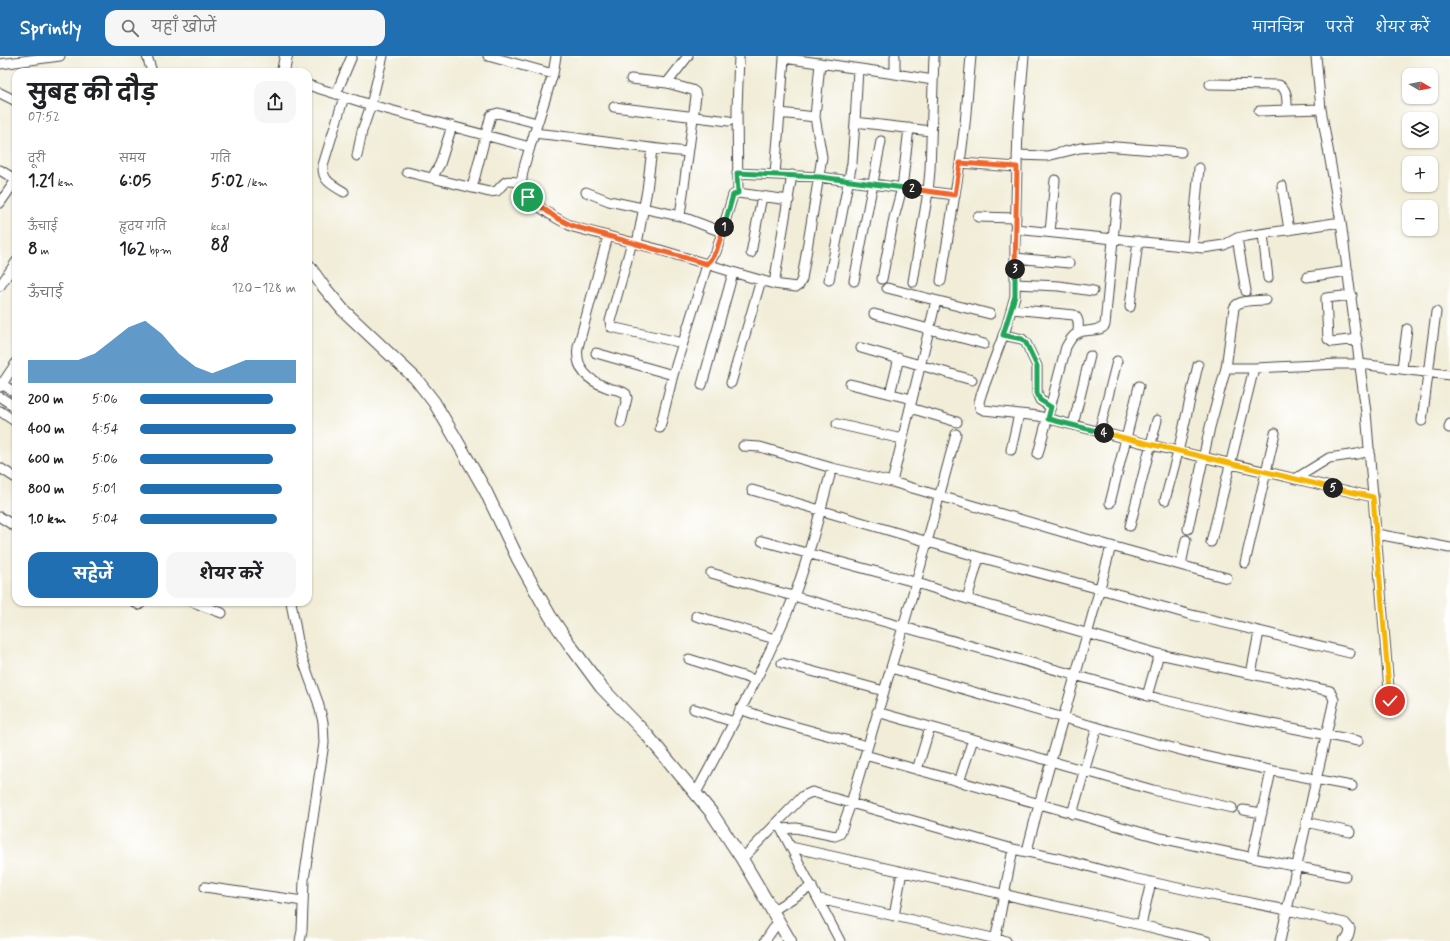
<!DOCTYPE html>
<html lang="hi">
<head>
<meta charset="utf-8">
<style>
	body { margin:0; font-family:Mynerve,"Playpen Sans Deva",sans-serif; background:#f6f6f6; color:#202124; height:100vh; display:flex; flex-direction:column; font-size:15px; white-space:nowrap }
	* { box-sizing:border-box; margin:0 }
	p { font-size:13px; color:#757577 }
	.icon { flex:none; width:22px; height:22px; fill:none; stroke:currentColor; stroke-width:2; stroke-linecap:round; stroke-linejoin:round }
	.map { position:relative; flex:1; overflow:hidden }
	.sheet { position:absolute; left:12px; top:12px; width:300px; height:538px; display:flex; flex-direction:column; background:#fff; border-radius:12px; box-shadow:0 1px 3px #0004 }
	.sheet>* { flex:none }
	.needle { width:26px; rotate:100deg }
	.controls { position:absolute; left:1402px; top:12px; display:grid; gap:8px }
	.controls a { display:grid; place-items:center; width:36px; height:36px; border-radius:8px; background:#fff; box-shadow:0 1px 3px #0004; font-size:20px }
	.pin { position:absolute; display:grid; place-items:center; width:34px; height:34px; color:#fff; margin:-17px; border:2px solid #fff; border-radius:50%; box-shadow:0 1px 4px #0007 }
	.km { position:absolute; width:20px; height:20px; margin:-10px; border-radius:50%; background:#222; color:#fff; font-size:11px; line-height:20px; text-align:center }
	.round { display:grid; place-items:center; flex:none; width:42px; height:42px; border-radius:12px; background:#f6f6f6 }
	.headline { display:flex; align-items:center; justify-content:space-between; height:68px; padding:0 16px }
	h1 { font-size:22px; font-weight:700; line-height:30px }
	.metrics { display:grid; grid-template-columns:repeat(3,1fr); gap:6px; height:68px; padding:4px 16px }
	.metrics div { display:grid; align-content:center }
	.metrics b { font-size:17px; font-weight:700 }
	.metrics small { font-size:11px; font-weight:400 }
	.metrics p { font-size:11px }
	.chart { height:112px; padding:8px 16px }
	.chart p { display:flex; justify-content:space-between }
	.chart svg { width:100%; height:72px; margin-top:4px; fill:#1f6fb2; opacity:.7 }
	.primary-button { display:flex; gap:8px; margin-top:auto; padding:8px 16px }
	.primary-button a { flex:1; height:46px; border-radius:12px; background:#1f6fb2; color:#fff; font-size:16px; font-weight:700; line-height:46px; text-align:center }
	.primary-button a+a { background:#f6f6f6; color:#202124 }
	ul { padding:0 16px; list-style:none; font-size:13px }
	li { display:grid; grid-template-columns:64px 48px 1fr; align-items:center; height:30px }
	li i { height:10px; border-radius:5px; background:#1f6fb2 }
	header { display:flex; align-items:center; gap:24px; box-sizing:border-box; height:56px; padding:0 20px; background:#1f6fb2; color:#fff }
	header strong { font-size:19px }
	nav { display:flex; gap:22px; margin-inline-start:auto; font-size:14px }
	.search { width:280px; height:36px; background:#f6f6f6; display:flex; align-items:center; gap:10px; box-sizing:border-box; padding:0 14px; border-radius:12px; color:#757577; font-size:15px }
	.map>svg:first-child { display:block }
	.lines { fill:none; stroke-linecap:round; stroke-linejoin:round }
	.minor-casing { stroke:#494845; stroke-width:11 }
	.major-casing { stroke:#494845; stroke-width:14 }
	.minor { stroke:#fff; stroke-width:9 }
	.major { stroke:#fff; stroke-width:12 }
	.split-1-casing { stroke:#fff; stroke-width:8 }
	.split-2-casing { stroke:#fff; stroke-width:8 }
	.split-3-casing { stroke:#fff; stroke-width:8 }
	.split-4-casing { stroke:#fff; stroke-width:8 }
	.split-5-casing { stroke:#fff; stroke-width:8 }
	.split-6-casing { stroke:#fff; stroke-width:8 }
	.split-1 { stroke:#f0652b; stroke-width:5 }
	.split-2 { stroke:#22a559; stroke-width:5 }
	.split-3 { stroke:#f0652b; stroke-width:5 }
	.split-4 { stroke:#22a559; stroke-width:5 }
	.split-5 { stroke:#f5b400; stroke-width:5 }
	.split-6 { stroke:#f5b400; stroke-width:5 }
</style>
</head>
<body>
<header>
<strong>Sprintly</strong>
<div class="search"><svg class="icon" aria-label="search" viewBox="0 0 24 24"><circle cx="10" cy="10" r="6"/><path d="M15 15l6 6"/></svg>यहाँ खोजें</div>
<nav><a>मानचित्र</a><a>परतें</a><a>शेयर करें</a></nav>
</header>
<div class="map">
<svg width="1450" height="885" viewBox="0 0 1450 885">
	<rect width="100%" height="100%" fill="#fff"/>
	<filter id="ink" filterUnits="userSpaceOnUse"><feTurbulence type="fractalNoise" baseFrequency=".025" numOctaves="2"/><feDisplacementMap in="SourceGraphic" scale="8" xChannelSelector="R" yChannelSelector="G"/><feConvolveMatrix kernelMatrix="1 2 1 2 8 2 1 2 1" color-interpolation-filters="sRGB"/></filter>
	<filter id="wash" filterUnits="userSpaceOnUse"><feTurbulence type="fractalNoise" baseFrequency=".012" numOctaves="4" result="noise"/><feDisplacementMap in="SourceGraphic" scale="16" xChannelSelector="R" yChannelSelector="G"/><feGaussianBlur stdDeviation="0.9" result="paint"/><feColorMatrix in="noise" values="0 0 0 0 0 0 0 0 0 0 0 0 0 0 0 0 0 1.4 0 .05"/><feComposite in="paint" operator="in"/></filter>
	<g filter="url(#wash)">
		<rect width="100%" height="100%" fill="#f1edd8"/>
	</g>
	<g filter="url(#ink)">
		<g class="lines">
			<defs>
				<path id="minor" d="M 147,0 L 152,16
					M 488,0 L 553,18
					M 784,0 L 784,2 L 895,18
					M 895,0 L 895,18 L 933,24
					M 1024,0 L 1018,70 L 1015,188 L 1015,240 L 1006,272 L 982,336 L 979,346 L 980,352 L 984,354 L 1038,360 L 1151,389 L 1373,441
					M 1316,0 L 1321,53 L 1341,166 L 1366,356 L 1390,645
					M 784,2 L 780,57 L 815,61 L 820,7
					M 0,8 L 60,0
					M 858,13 L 855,66 L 931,75
					M 631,23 L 667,27 L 692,34 L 695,36 L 696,40 L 680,160
					M 667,27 L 688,0
					M 1210,28 L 1279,29 C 1288,33 1287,45 1287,54
					M 308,29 L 371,49 L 530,91 L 553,18 L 556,0
					M 0,37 L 16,45
					M 336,38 L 352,0
					M 614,51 L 729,65
					M 1259,55 L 1321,53
					M 534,77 C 586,82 637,92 688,96
					M 530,91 C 527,102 521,116 522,127 C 523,145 559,164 573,171 L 657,193 L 746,220 L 774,228 L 796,231 L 799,229 L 802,223 L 822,101 L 815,61
					M 1017,99 L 1047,100 L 1080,92 L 1103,90 L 1181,96
					M 357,100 L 362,75 L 371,49 L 383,0
					M 960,107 L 1017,111
					M 0,114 L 16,124
					M 407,116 L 489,136 L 497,135 C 507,123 505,124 522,127
					M 737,117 L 820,121 L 955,139
					M 775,118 L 780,57
					M 432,122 L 440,108 L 452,70
					M 1282,130 L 1289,174
					M 472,132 L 491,59 L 498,57 L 537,67
					M 344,136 C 331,128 322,125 323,109 L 344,41
					M 586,136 L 609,145 L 680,160 L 722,176
					M 738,137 L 737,53 L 739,0
					M 0,147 L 16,124
					M 978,161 L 1016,162
					M 1015,173 L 1203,192 L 1224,189 L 1237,182 L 1246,180 L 1341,166
					M 1050,176 L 1055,124
					M 1263,178 L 1268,222
					M 608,180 L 578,291 C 575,312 587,324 606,331 C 612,334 621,333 626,338 L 627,342 L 621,367
					M 1237,182 L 1246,235
					M 632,186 L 610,265 L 611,271 L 683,287
					M 637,188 L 647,134 L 652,93
					M 1192,191 L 1199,112
					M 751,197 L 762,140
					M 1015,202 L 1069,207
					M 1307,221 L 1348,215
					M 882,223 L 894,162 L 902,132 L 909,72
					M 829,224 L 852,107 L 855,66
					M 854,225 L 881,85
					M 941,225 L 960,107 L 965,68 L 971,0
					M 913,226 L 928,136 L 930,114 L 934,0
					M 774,228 L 792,119
					M 1015,228 L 1059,230 L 1093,235
					M 0,230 L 16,206
					M 887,232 L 990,258
					M 1352,239 L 1326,242 L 1328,283 L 1332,286 L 1357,283
					M 1130,251 L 1138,185
					M 1012,253 L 1074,259 C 1080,263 1078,270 1078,277
					M 874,258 L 984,288
					M 1003,279 L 1022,283 L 1026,287 L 1037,310 L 1037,337 L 1040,344 L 1051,351
					M 861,292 L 972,324
					M 596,297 L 673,319
					M 1226,312 L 1254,312 L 1338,308 L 1360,308 L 1450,319
					M 1402,312 L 1407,273
					M 0,327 L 16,337
					M 731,327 L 761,224
					M 850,328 L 912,343
					M 702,329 L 733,217
					M 0,331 L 16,307
					M 890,338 L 899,302
					M 0,341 L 16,351
					M 910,352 L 957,366
					M 0,355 L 16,366
					M 1422,365 L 1436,256
					M 837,368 L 902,383
					M 1073,369 L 1090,300
					M 660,372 L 673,319 L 707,209 L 716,196 L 733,139 L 738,137 L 789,144
					M 1449,372 L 1450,368
					M 1099,376 L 1117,305
					M 743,390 L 760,391 L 832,412 L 892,426 L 1111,490 L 1227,522
					M 1011,394 L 1019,358
					M 1038,398 L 1066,291 C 1069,286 1071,281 1076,278 C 1085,272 1100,277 1105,269 L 1117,142
					M 0,412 L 16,422
					M 1295,423 L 1329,402 L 1357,398 L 1370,395
					M 892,426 L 936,245
					M 752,434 L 979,501 L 1100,533 L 1188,558 L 1350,597
					M 1165,444 L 1178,396 L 1198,309
					M 1110,447 L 1139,330
					M 0,461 L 16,471
					M 1130,470 L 1157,364
					M 1188,473 L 1210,371 L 1226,312 L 1234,252 C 1238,243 1256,245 1266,244
					M 1377,478 L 1450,492
					M 762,485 L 911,525 L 967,543 L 1159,598 L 1330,635 L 1334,644 L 1280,885
					M 1211,486 L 1254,312
					M 1245,507 L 1275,377
					M 1181,509 L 1186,484
					M 711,517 L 1160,643 L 1237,661 L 1358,685
					M 967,543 L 979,501
					M 134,546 L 139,549 L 142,546
					M 193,546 L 222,557
					M 291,546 L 300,596 L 318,646 L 323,666 L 324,687 L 304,824 L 302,875 L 300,885
					M 696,560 L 775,583
					M 689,603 L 755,624
					M 782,607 L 884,635
					M 891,612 C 991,641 1091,671 1192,697 C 1245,710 1299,720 1352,730
					M 1251,618 L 1259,576
					M 1147,640 L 1159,598
					M 694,653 L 734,666
					M 740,653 L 768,663 L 867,690
					M 877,656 L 1153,734 L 1232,752
					M 865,699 L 1161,782 L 1258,803 L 1345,820
					M 917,714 L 930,671
					M 959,726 L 973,683
					M 696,737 C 730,673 767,608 794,540 C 810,499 820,455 832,412
					M 1243,754 L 1262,757
					M 1072,758 L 1097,671
					M 1306,766 L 1350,776
					M 779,769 L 840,885
					M 781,773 L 796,772 L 835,780 L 840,778 L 851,747 L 916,527 L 956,378
					M 791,791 L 1141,869 L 1207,885
					M 1027,795 C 1052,693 1085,593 1111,490
					M 1252,801 L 1271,715
					M 742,803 L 803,740 L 812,736 L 1013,793 L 1061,803 L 1128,821 L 1201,837 L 1287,854 L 1345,867 L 1350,873 C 1349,879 1349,883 1343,885
					M 205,831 L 303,845
					M 819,843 L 1006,885
					M 772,855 L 812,830
					M 894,860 L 902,816
					M 1141,869 L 1151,826
					M 765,885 L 778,866
					M 995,885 L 1013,793"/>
				<path id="major" d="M 283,16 L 286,0
					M 308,209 L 323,230 L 343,254 L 416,323 L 434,346 L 453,378 L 485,434 L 518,503 L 550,560 L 570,589 L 601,631 L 647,679 L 711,756 L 742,803 L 790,885"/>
			</defs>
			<use href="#minor" class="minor-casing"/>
			<use href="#major" class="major-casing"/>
			<use href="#minor" class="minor"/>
			<use href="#major" class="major"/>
		</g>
	</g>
	<g class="lines" filter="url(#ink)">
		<defs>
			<path id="split-1" d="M 528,141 L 555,161 L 573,170 L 707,208 L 716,196 L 724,171"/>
			<path id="split-2" d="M 724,171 L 733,139 L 738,137 L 737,117 L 820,121 L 912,133"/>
			<path id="split-3" d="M 912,133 L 955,139 L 960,107 L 1017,111 L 1015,213"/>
			<path id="split-4" d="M 1015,213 L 1015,240 L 1003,279 L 1022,283 L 1026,287 L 1037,310 L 1037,337 L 1040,344 L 1051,351 L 1048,363 L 1104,377"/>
			<path id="split-5" d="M 1104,377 L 1333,432"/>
			<path id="split-6" d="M 1333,432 L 1373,441 L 1390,645"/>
		</defs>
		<use href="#split-1" class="split-1-casing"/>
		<use href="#split-2" class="split-2-casing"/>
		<use href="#split-3" class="split-3-casing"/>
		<use href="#split-4" class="split-4-casing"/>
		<use href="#split-5" class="split-5-casing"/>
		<use href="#split-6" class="split-6-casing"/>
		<use href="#split-1" class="split-1"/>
		<use href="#split-2" class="split-2"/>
		<use href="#split-3" class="split-3"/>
		<use href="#split-4" class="split-4"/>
		<use href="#split-5" class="split-5"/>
		<use href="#split-6" class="split-6"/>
	</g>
</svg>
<div class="controls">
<a><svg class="needle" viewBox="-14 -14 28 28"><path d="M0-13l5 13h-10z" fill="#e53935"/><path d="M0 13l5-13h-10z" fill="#757577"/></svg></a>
<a><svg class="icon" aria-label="layers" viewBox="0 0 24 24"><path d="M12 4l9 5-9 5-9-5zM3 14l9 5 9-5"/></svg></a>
<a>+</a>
<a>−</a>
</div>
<div class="pin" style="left:528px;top:141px;background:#1e9e55"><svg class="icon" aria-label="arrive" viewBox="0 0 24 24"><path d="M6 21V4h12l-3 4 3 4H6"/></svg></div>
<div class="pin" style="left:1390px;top:645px;background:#d93025"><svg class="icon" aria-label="check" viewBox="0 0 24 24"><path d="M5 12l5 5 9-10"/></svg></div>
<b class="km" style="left:724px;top:171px">1</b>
<b class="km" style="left:912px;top:133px">2</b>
<b class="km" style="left:1015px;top:213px">3</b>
<b class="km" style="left:1104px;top:377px">4</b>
<b class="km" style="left:1333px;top:432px">5</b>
<section class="sheet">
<div class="headline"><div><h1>सुबह की दौड़</h1><p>07:52</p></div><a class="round"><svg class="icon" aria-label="share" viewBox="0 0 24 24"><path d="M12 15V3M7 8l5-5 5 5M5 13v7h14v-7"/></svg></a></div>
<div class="metrics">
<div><p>दूरी</p><b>1.21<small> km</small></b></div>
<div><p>समय</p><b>6:05</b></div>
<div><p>गति</p><b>5:02<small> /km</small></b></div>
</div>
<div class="metrics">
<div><p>ऊँचाई</p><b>8<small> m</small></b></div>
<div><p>हृदय गति</p><b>162<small> bpm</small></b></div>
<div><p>kcal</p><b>88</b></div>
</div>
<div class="chart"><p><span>ऊँचाई</span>120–128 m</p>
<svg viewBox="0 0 160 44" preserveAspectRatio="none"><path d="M0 44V30L10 30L20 30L30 30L40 26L50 18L60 10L70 6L80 14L90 26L100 34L110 38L120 34L130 30L140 30L150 30L160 30V44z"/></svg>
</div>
<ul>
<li><b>200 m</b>5:06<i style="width:85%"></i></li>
<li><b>400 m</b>4:54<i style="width:100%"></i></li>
<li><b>600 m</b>5:06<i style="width:85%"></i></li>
<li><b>800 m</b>5:01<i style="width:91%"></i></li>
<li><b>1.0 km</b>5:04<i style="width:88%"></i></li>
</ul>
<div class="primary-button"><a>सहेजें</a><a>शेयर करें</a></div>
</section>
</div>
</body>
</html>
